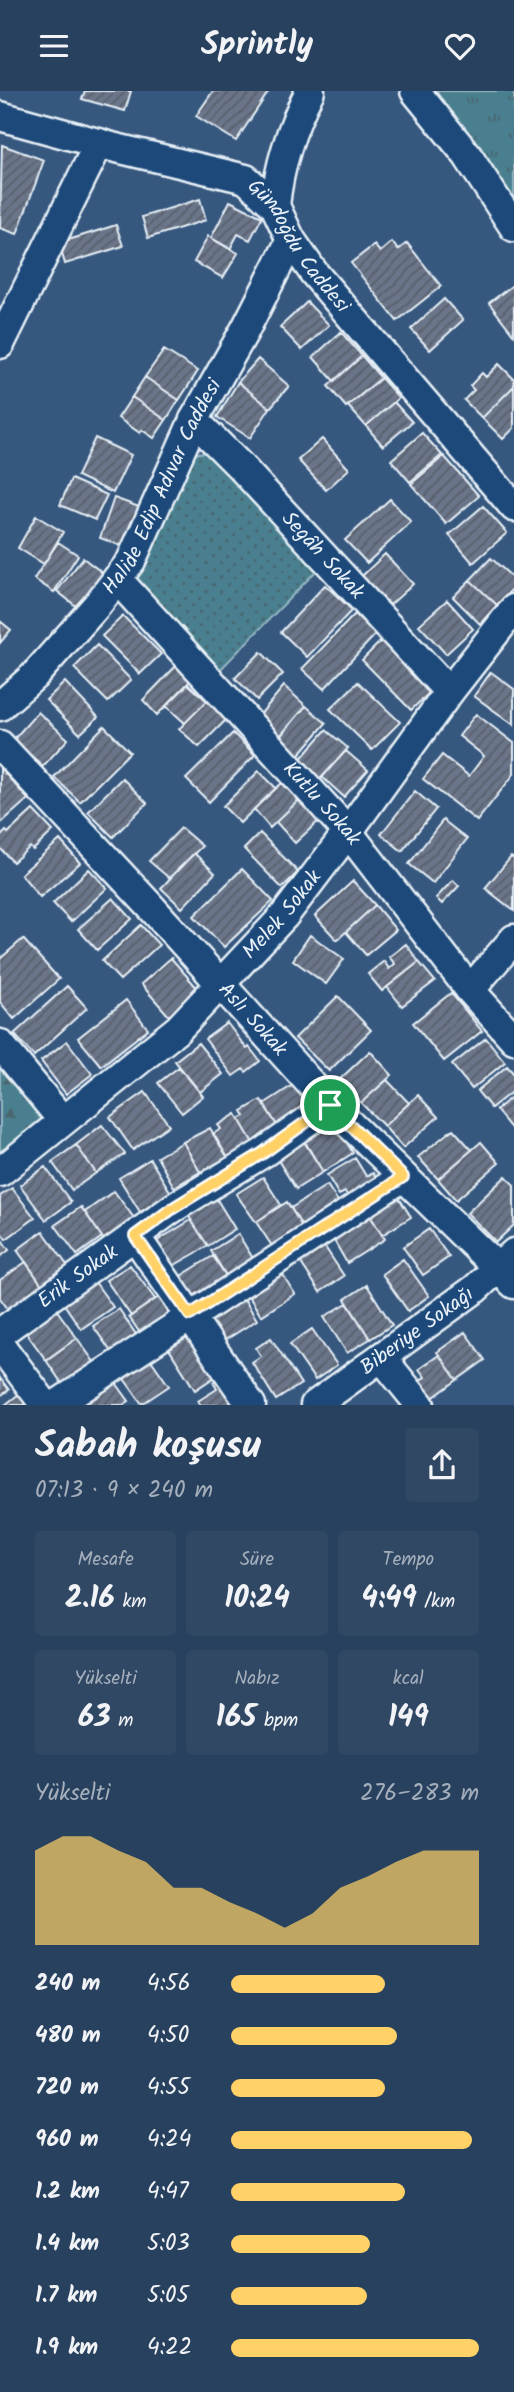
<!DOCTYPE html>
<html lang="tr">
<head>
<meta charset="utf-8">
<style>
	body { margin:0; font-family:Kalam,sans-serif; background:#304864; color:#f1f3f6; height:100vh; display:flex; flex-direction:column; font-size:26px; white-space:nowrap }
	* { box-sizing:border-box; margin:0 }
	p { font-size:23px; color:#a5afbc }
	.icon { flex:none; width:38px; height:38px; fill:none; stroke:currentColor; stroke-width:2; stroke-linecap:round; stroke-linejoin:round }
	.map { position:relative; height:1314px; overflow:hidden }
	.panel { display:flex; flex-direction:column; background:#28415e; flex:1 }
	.panel>* { flex:none }
	.pin { position:absolute; display:grid; place-items:center; width:60px; height:60px; color:#fff; margin:-30px; border:4px solid #fff; border-radius:50%; box-shadow:0 2px 7px #0007 }
	.round { display:grid; place-items:center; flex:none; width:74px; height:74px; border-radius:7px; background:#304864 }
	.overview { display:flex; align-items:center; justify-content:space-between; height:119px; padding:0 35px }
	h1 { font-size:38px; font-weight:700; line-height:52px }
	.figures { display:grid; grid-template-columns:repeat(3,1fr); gap:10px; height:119px; padding:7px 35px }
	.figures div { display:grid; align-content:center; border-radius:7px; background:#304864; text-align:center }
	.figures b { font-size:30px; font-weight:700 }
	.figures small { font-size:19px; font-weight:400 }
	.figures p { font-size:19px }
	.chart { height:196px; padding:14px 35px }
	.chart p { display:flex; justify-content:space-between }
	.chart svg { width:100%; height:126px; margin-top:7px; fill:#ffd166; opacity:.7 }
	ul { padding:0 35px; list-style:none; font-size:23px }
	li { display:grid; grid-template-columns:112px 84px 1fr; align-items:center; height:52px }
	li i { height:18px; border-radius:9px; background:#ffd166 }
	header { display:flex; justify-content:space-between; align-items:center; height:91px; padding:0 35px; background:#28415e; font-size:32px; font-weight:700 }
	.map>svg:first-child { display:block }
	.grass { fill:url(#grass-dots); stroke:#99b8c3; stroke-width:2 }
	.forest { fill:url(#forest-firs); stroke:#99b8c3; stroke-width:2 }
	.park { fill:url(#park-tufts); stroke:#99b8c3; stroke-width:2 }
	.building { fill:url(#building-hatch); stroke:#e8f1f8; stroke-width:2 }
	.lines { fill:none; stroke-linecap:round; stroke-linejoin:round }
	.minor-casing { stroke:#e8f1f8; stroke-width:33 }
	.minor { stroke:#1f4a7a; stroke-width:28 }
	.route-casing { stroke:#fff; stroke-width:14 }
	.route { stroke:#ffd166; stroke-width:9 }
	.labels { text-anchor:middle; dominant-baseline:central; stroke-width:7; stroke-linejoin:round; paint-order:stroke }
	.street-label { font-size:21px; fill:#e8f1f8; stroke:#1f4a7a }
</style>
</head>
<body>
<header><svg class="icon" aria-label="menu" viewBox="0 0 24 24"><path d="M4 6h16M4 12h16M4 18h16"/></svg>Sprintly<svg class="icon" aria-label="heart" viewBox="0 0 24 24"><path d="M12 20l-8-8c-3-5 5-10 8-4 3-6 11-1 8 4z"/></svg></header>
<div class="map">
<svg width="514" height="1314" viewBox="0 0 514 1314">
	<defs>
		<pattern id="grass-dots" width="8" height="8" patternUnits="userSpaceOnUse" patternTransform="scale(1.75)"><rect width="8" height="8" fill="#4a7f8e"/><path d="M2 2h.1M6 6h.1" fill="none" stroke="#48666f" stroke-width="1.8" stroke-linecap="round"/></pattern>
		<pattern id="forest-firs" width="22" height="20" patternUnits="userSpaceOnUse" patternTransform="scale(1.75)"><rect width="22" height="20" fill="#4a7f8e"/><path d="M5 1l3.5 6h-7zM16 11l3.5 6h-7z" fill="#48666f"/></pattern>
		<pattern id="park-tufts" width="24" height="20" patternUnits="userSpaceOnUse" patternTransform="scale(1.75)"><rect width="24" height="20" fill="#4a7f8e"/><path d="M3 7l-1-3M5 7V3M7 7l1-3M15 17l-1-3M17 17v-4M19 17l1-3" fill="none" stroke="#48666f"/></pattern>
		<pattern id="building-hatch" width="6" height="6" patternUnits="userSpaceOnUse" patternTransform="scale(1.75)"><rect width="6" height="6" fill="#6a7589"/><path d="M-1 1l2-2M0 6l6-6M5 7l2-2" fill="none" stroke="#585e6a"/></pattern>
	</defs>
	<rect width="100%" height="100%" fill="#36577e"/>
	<filter id="ink" filterUnits="userSpaceOnUse"><feTurbulence type="fractalNoise" baseFrequency=".0143" numOctaves="2"/><feDisplacementMap in="SourceGraphic" scale="14" xChannelSelector="R" yChannelSelector="G"/><feConvolveMatrix kernelMatrix="1 2 1 2 8 2 1 2 1" color-interpolation-filters="sRGB"/></filter>
	<g filter="url(#ink)">
		<path class="grass" d="M 209,361 L 321,475 L 217,582 L 140,494 L 136,486 L 190,367 L 198,362 Z"/>
		<path class="forest" d="M 0,970 L 42,1021 L 43,1028 L 40,1036 L 0,1069 Z"/>
		<path class="park" d="M 428,0 L 514,0 L 514,111 Z"/>
		<path class="building" d="M 85,0 L 131,0 L 125,20 L 82,8 Z
			M 213,0 L 269,0 L 236,50 L 196,25 Z
			M 2,54 L 44,69 L 17,143 L 0,137 Z
			M 200,108 L 206,129 L 148,147 L 142,126 Z
			M 230,110 L 262,126 L 250,149 L 238,143 L 230,158 L 211,147 Z
			M 116,134 L 123,155 L 65,173 L 59,152 Z
			M 208,145 L 238,162 L 223,187 L 194,171 Z
			M 392,151 L 398,159 L 407,152 L 441,195 L 397,230 L 351,172 L 374,154 L 380,161 Z
			M 514,193 L 514,244 L 489,212 Z
			M 444,208 L 463,229 L 430,259 L 411,238 Z
			M 307,211 L 329,234 L 302,259 L 280,236 Z
			M 341,241 L 362,265 L 334,290 L 313,266 Z
			M 164,259 L 198,280 L 179,309 L 145,286 Z
			M 362,265 L 381,287 L 346,316 L 328,295 Z
			M 258,268 L 289,295 L 270,317 L 238,291 Z
			M 499,273 L 514,288 L 514,295 L 482,327 L 464,309 L 474,299 L 470,295 L 482,282 L 486,286 Z
			M 145,286 L 179,309 L 166,329 L 132,306 Z
			M 381,287 L 399,307 L 366,335 L 348,315 Z
			M 238,291 L 270,317 L 250,347 L 217,326 Z
			M 514,295 L 514,337 L 503,348 L 482,327 Z
			M 132,306 L 166,329 L 154,347 L 142,339 L 140,342 L 118,327 Z
			M 394,311 L 412,331 L 383,355 L 366,335 Z
			M 422,342 L 442,364 L 410,391 L 391,369 Z
			M 95,347 L 131,364 L 113,402 L 77,385 Z
			M 322,348 L 349,378 L 326,399 L 298,369 Z
			M 444,365 L 479,405 L 446,433 L 411,393 Z
			M 71,388 L 107,404 L 95,429 L 60,414 Z
			M 114,407 L 142,417 L 127,457 L 100,447 Z
			M 390,408 L 411,431 L 367,472 L 345,449 Z
			M 483,415 L 507,442 L 473,472 L 449,444 Z
			M 36,425 L 63,441 L 44,473 L 18,457 Z
			M 58,451 L 78,464 L 54,501 L 34,488 Z
			M 385,463 L 413,493 L 390,514 L 362,485 Z
			M 83,467 L 108,486 L 81,519 L 57,500 Z
			M 491,467 L 514,488 L 514,496 L 497,514 L 470,489 Z
			M 470,489 L 497,514 L 480,533 L 453,506 Z
			M 325,494 L 352,519 L 307,566 L 281,541 Z
			M 447,509 L 473,538 L 446,563 L 419,534 Z
			M 355,523 L 376,543 L 324,598 L 302,578 Z
			M 123,525 L 161,563 L 140,583 L 102,545 Z
			M 0,530 L 11,539 L 0,552 Z
			M 381,550 L 431,600 L 411,619 L 362,569 Z
			M 97,554 L 131,589 L 108,611 L 74,577 Z
			M 261,561 L 283,583 L 257,609 L 235,587 Z
			M 177,574 L 192,588 L 157,624 L 143,609 Z
			M 491,581 L 514,598 L 514,634 L 474,605 Z
			M 65,591 L 98,626 L 80,643 L 46,609 Z
			M 358,591 L 400,631 L 372,659 L 330,618 Z
			M 188,593 L 207,610 L 185,632 L 166,615 Z
			M 284,595 L 306,615 L 280,645 L 258,626 Z
			M 207,610 L 226,629 L 199,656 L 179,638 Z
			M 306,615 L 326,632 L 297,666 L 277,649 Z
			M 38,621 L 68,648 L 43,675 L 13,649 Z
			M 476,623 L 514,652 L 514,683 L 477,730 L 423,688 L 442,664 L 469,685 L 484,665 L 459,645 Z
			M 104,635 L 130,661 L 80,711 L 54,686 Z
			M 326,639 L 348,657 L 319,690 L 297,672 Z
			M 233,642 L 255,664 L 209,711 L 186,688 Z
			M 346,660 L 368,679 L 344,706 L 322,686 Z
			M 0,677 L 28,708 L 0,733 Z
			M 259,680 L 276,697 L 240,732 L 223,715 Z
			M 122,687 L 147,712 L 113,746 L 88,721 Z
			M 282,692 L 299,709 L 270,737 L 254,718 Z
			M 415,700 L 436,718 L 402,760 L 381,743 Z
			M 303,705 L 322,727 L 295,752 L 276,731 Z
			M 33,719 L 53,740 L 33,759 L 30,756 L 13,771 L 0,757 L 0,746 L 6,740 L 8,742 Z
			M 443,729 L 467,748 L 433,792 L 409,773 Z
			M 181,737 L 202,755 L 169,787 L 149,770 Z
			M 260,742 L 298,781 L 282,797 L 244,758 Z
			M 60,749 L 80,772 L 40,806 L 21,783 Z
			M 194,762 L 215,782 L 182,817 L 161,797 Z
			M 511,766 L 514,768 L 514,820 L 485,797 Z
			M 89,778 L 107,797 L 71,831 L 53,812 Z
			M 242,778 L 273,810 L 224,856 L 194,825 Z
			M 453,789 L 459,795 L 442,813 L 436,807 Z
			M 353,790 L 375,814 L 337,849 L 315,825 Z
			M 113,807 L 132,828 L 97,859 L 78,838 Z
			M 375,814 L 396,839 L 366,864 L 346,841 Z
			M 141,834 L 159,854 L 120,889 L 102,870 Z
			M 310,844 L 344,868 L 326,893 L 293,869 Z
			M 23,848 L 59,888 L 14,928 L 0,911 L 0,868 Z
			M 406,853 L 419,871 L 382,900 L 368,883 L 384,870 L 389,878 L 395,873 L 389,866 Z
			M 171,867 L 199,899 L 169,925 L 141,893 Z
			M 419,871 L 435,890 L 402,915 L 387,896 Z
			M 67,895 L 87,917 L 34,965 L 14,943 Z
			M 451,902 L 482,940 L 444,970 L 413,932 Z
			M 338,905 L 371,939 L 329,980 L 295,947 Z
			M 126,909 L 148,938 L 101,975 L 78,947 Z
			M 227,932 L 247,958 L 249,956 L 260,970 L 246,981 L 243,978 L 233,985 L 205,948 Z
			M 486,947 L 505,971 L 472,998 L 452,974 Z
			M 67,950 L 92,983 L 66,1003 L 41,970 Z
			M 198,952 L 223,983 L 200,1001 L 175,970 Z
			M 370,960 L 392,984 L 361,1012 L 340,988 Z
			M 507,975 L 514,983 L 514,999 L 491,1017 L 477,1000 Z
			M 179,976 L 203,1005 L 182,1022 L 158,992 Z
			M 387,989 L 409,1012 L 384,1035 L 361,1012 Z
			M 296,992 L 312,1015 L 278,1036 L 264,1013 Z
			M 145,1001 L 169,1034 L 133,1059 L 110,1026 Z
			M 418,1004 L 438,1026 L 403,1057 L 384,1035 Z
			M 514,1004 L 514,1041 L 496,1019 Z
			M 261,1009 L 278,1036 L 253,1052 L 239,1028 L 245,1025 L 242,1020 Z
			M 236,1023 L 253,1052 L 228,1067 L 213,1043 L 221,1038 L 218,1034 Z
			M 335,1032 L 353,1062 L 323,1081 L 305,1051 Z
			M 102,1034 L 125,1063 L 96,1082 L 76,1054 Z
			M 210,1037 L 228,1067 L 200,1081 L 183,1051 Z
			M 453,1038 L 472,1059 L 438,1088 L 418,1066 Z
			M 303,1049 L 323,1081 L 296,1098 L 276,1066 Z
			M 183,1051 L 200,1081 L 174,1096 L 157,1066 Z
			M 481,1051 L 499,1072 L 456,1109 L 438,1088 Z
			M 76,1054 L 96,1082 L 72,1099 L 52,1071 Z
			M 355,1067 L 366,1085 L 373,1082 L 380,1093 L 351,1110 L 345,1101 L 339,1104 L 327,1084 Z
			M 150,1068 L 171,1102 L 140,1121 L 119,1087 Z
			M 45,1076 L 71,1111 L 46,1129 L 20,1094 Z
			M 506,1085 L 514,1094 L 514,1134 L 496,1151 L 467,1122 Z
			M 263,1086 L 281,1114 L 256,1131 L 236,1103 Z
			M 327,1094 L 343,1118 L 306,1142 L 291,1117 Z
			M 12,1097 L 35,1127 L 6,1148 L 0,1140 L 0,1105 Z
			M 114,1100 L 134,1127 L 104,1149 L 85,1121 Z
			M 396,1102 L 411,1126 L 382,1144 L 367,1120 Z
			M 216,1107 L 235,1138 L 208,1155 L 188,1124 Z
			M 287,1111 L 306,1142 L 276,1161 L 256,1131 Z
			M 81,1116 L 102,1146 L 77,1164 L 55,1134 Z
			M 369,1123 L 385,1148 L 347,1172 L 332,1146 Z
			M 191,1129 L 208,1155 L 173,1175 L 157,1150 Z
			M 429,1138 L 449,1166 L 423,1184 L 403,1156 Z
			M 43,1140 L 69,1177 L 42,1194 L 17,1159 Z
			M 238,1143 L 257,1174 L 230,1191 L 211,1160 Z
			M 0,1146 L 9,1159 L 0,1166 Z
			M 321,1150 L 344,1185 L 320,1201 L 297,1166 Z
			M 213,1165 L 230,1191 L 195,1213 L 179,1186 Z
			M 403,1168 L 429,1205 L 408,1220 L 382,1183 Z
			M 26,1171 L 42,1194 L 8,1218 L 0,1207 L 0,1189 Z
			M 130,1174 L 155,1208 L 131,1225 L 106,1189 Z
			M 278,1176 L 295,1203 L 261,1225 L 244,1197 Z
			M 95,1191 L 113,1216 L 81,1238 L 64,1213 Z
			M 367,1194 L 392,1234 L 370,1248 L 345,1208 Z
			M 240,1201 L 257,1229 L 222,1251 L 205,1223 Z
			M 162,1204 L 178,1227 L 145,1249 L 129,1226 Z
			M 347,1212 L 370,1248 L 347,1262 L 324,1226 Z
			M 56,1218 L 77,1247 L 46,1269 L 25,1240 Z
			M 119,1218 L 139,1248 L 114,1265 L 93,1235 Z
			M 312,1238 L 337,1274 L 315,1289 L 290,1253 Z
			M 465,1241 L 485,1269 L 457,1289 L 437,1261 Z
			M 190,1245 L 216,1285 L 195,1299 L 169,1258 Z
			M 77,1247 L 99,1278 L 67,1300 L 46,1269 Z
			M 271,1247 L 301,1293 L 276,1309 L 252,1271 L 261,1265 L 256,1257 Z
			M 147,1263 L 169,1295 L 142,1313 L 120,1282 Z
			M 439,1264 L 457,1289 L 431,1308 L 418,1291 L 425,1286 L 419,1278 Z
			M 111,1285 L 129,1310 L 123,1314 L 77,1314 Z
			M 0,1287 L 9,1299 L 0,1305 Z
			M 220,1287 L 237,1314 L 201,1314 L 198,1310 L 217,1298 L 213,1291 Z
			M 23,1300 L 34,1314 L 5,1314 Z"/>
		<g class="lines">
			<defs>
				<g id="minor">
					<path d="M 415,0 L 467,64 L 514,136"/>
					<path id="s1" d="M 0,25 L 112,56 L 246,88 L 275,115 L 291,149 L 314,182 L 514,416"/>
					<path d="M 275,115 C 279,74 291,37 310,0"/>
					<path d="M 0,253 L 99,52"/>
					<path id="s2" d="M 194,329 L 241,376 L 449,601"/>
					<path id="s3" d="M 117,488 L 348,741 L 470,899 L 514,948"/>
					<path id="s4" d="M 0,615 L 34,585 L 97,514 L 131,470 L 194,329 L 245,239 L 291,149"/>
					<path id="s5" d="M 0,654 L 151,816 L 330,1014 L 514,1193"/>
					<path d="M 470,899 L 514,848"/>
					<path d="M 0,953 L 63,1030"/>
					<path id="s6" d="M 0,1081 L 178,938 L 284,825 L 348,741 L 449,601 L 514,518"/>
					<path d="M 135,1145 L 251,1314"/>
					<path id="s7" d="M 0,1242 L 173,1117 L 263,1062 L 330,1014"/>
					<path d="M 0,1254 L 45,1314"/>
					<path d="M 382,1267 L 420,1314"/>
					<path d="M 56,1314 L 403,1086"/>
					<path id="s8" d="M 315,1314 L 475,1198 L 514,1162"/>
				</g>
			</defs>
			<use href="#minor" class="minor-casing"/>
			<use href="#minor" class="minor"/>
		</g>
	</g>
	<g class="lines" filter="url(#ink)">
		<defs>
			<path id="route" d="M 330,1014 L 403,1086 L 190,1224 L 135,1145 L 173,1117 L 263,1062 Z"/>
		</defs>
		<use href="#route" class="route-casing"/>
		<use href="#route" class="route"/>
	</g>
	<g class="labels">
		<g class="street-label">
			<text stroke="none"><textPath href="#s1" startOffset="340">Gündoğdu Caddesi</textPath></text>
			<text stroke="none"><textPath href="#s4" startOffset="276">Halide Edip Adıvar Caddesi</textPath></text>
			<text stroke="none"><textPath href="#s2" startOffset="187">Segâh Sokak</textPath></text>
			<text stroke="none"><textPath href="#s3" startOffset="304">Kutlu Sokak</textPath></text>
			<text stroke="none"><textPath href="#s6" startOffset="383">Melek Sokak</textPath></text>
			<text stroke="none"><textPath href="#s5" startOffset="373">Aslı Sokak</textPath></text>
			<text stroke="none"><textPath href="#s7" startOffset="96">Erik Sokak</textPath></text>
			<text stroke="none"><textPath href="#s8" startOffset="126">Biberiye Sokağı</textPath></text>
		</g>
	</g>
</svg>
<div class="pin" style="left:330px;top:1014px;background:#1e9e55"><svg class="icon" aria-label="arrive" viewBox="0 0 24 24"><path d="M6 21V4h12l-3 4 3 4H6"/></svg></div>
</div>
<section class="panel">
<div class="overview"><div><h1>Sabah koşusu</h1><p>07:13 · 9 × 240 m</p></div><a class="round"><svg class="icon" aria-label="share" viewBox="0 0 24 24"><path d="M12 15V3M7 8l5-5 5 5M5 13v7h14v-7"/></svg></a></div>
<div class="figures">
<div><p>Mesafe</p><b>2.16<small> km</small></b></div>
<div><p>Süre</p><b>10:24</b></div>
<div><p>Tempo</p><b>4:49<small> /km</small></b></div>
</div>
<div class="figures">
<div><p>Yükselti</p><b>63<small> m</small></b></div>
<div><p>Nabız</p><b>165<small> bpm</small></b></div>
<div><p>kcal</p><b>149</b></div>
</div>
<div class="chart"><p><span>Yükselti</span>276–283 m</p>
<svg viewBox="0 0 160 44" preserveAspectRatio="none"><path d="M0 44V11L10 6L20 6L30 11L40 15L50 24L60 24L70 29L80 33L90 38L100 33L110 24L120 20L130 15L140 11L150 11L160 11V44z"/></svg>
</div>
<ul>
<li><b>240 m</b>4:56<i style="width:62%"></i></li>
<li><b>480 m</b>4:50<i style="width:67%"></i></li>
<li><b>720 m</b>4:55<i style="width:62%"></i></li>
<li><b>960 m</b>4:24<i style="width:97%"></i></li>
<li><b>1.2 km</b>4:47<i style="width:70%"></i></li>
<li><b>1.4 km</b>5:03<i style="width:56%"></i></li>
<li><b>1.7 km</b>5:05<i style="width:55%"></i></li>
<li><b>1.9 km</b>4:22<i style="width:100%"></i></li>
</ul>
</section>
</body>
</html>
